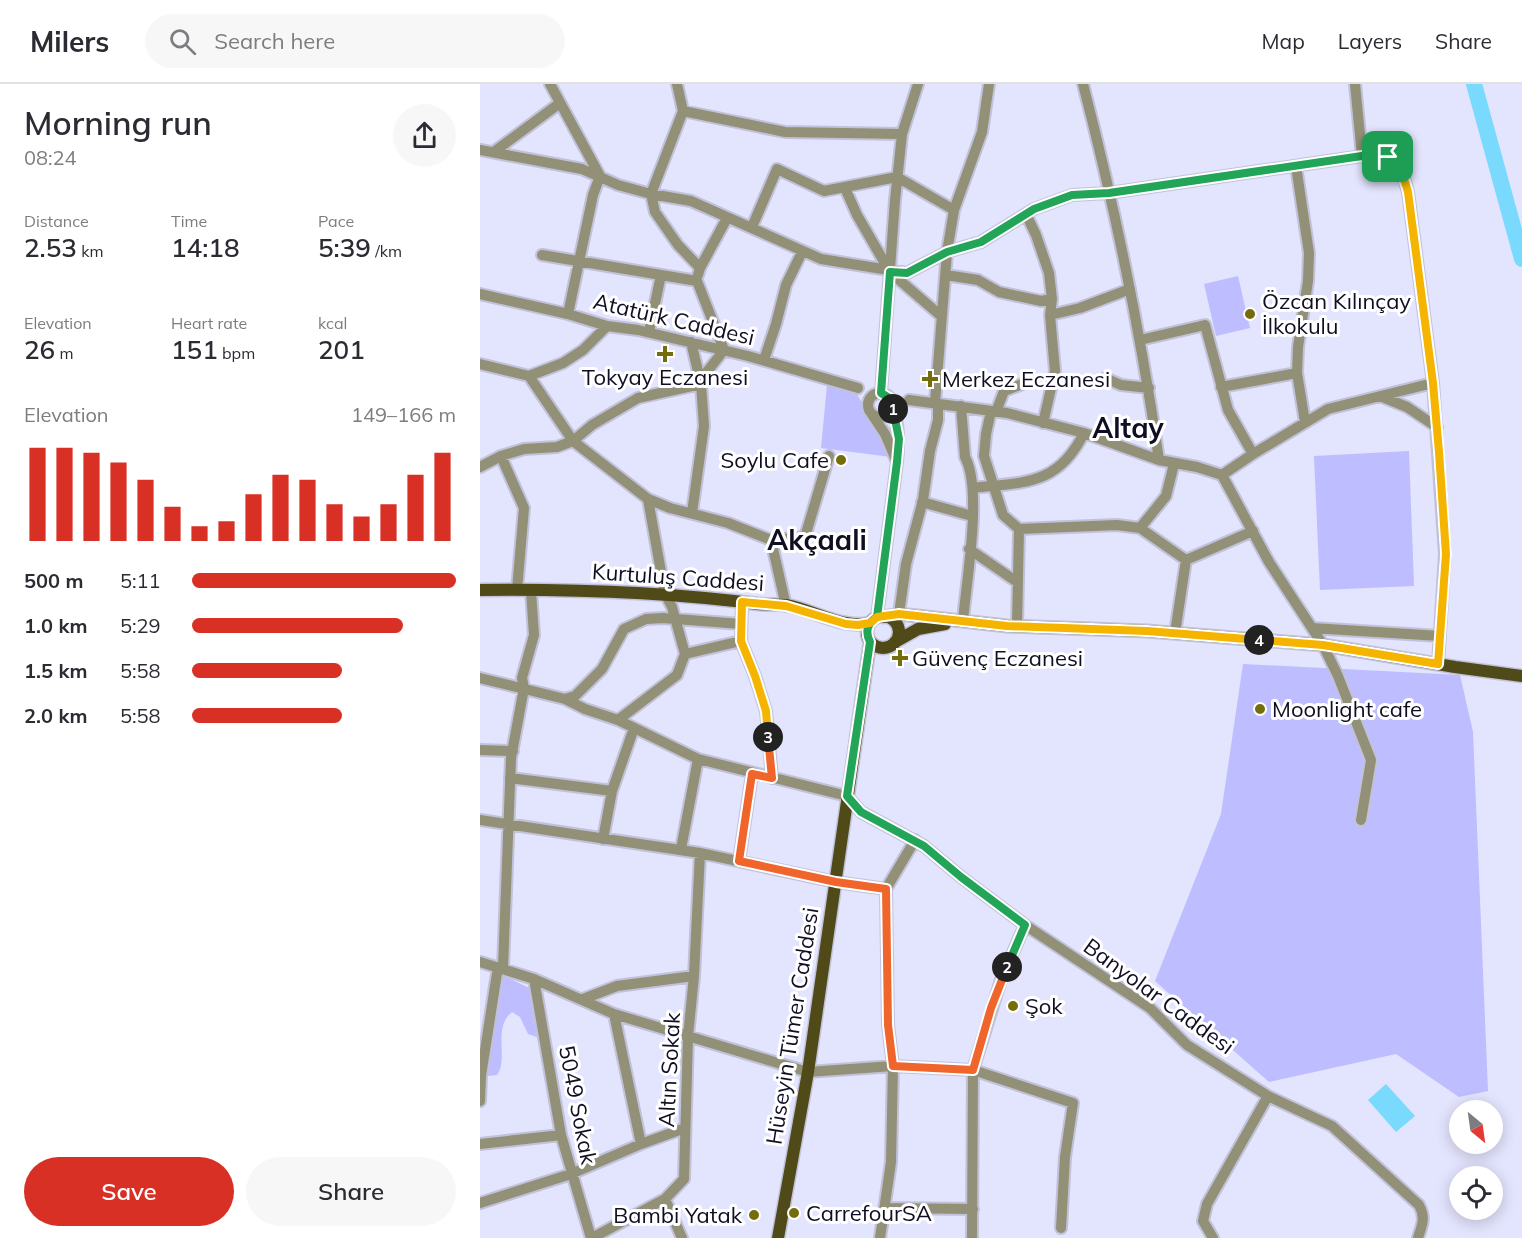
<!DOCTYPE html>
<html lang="en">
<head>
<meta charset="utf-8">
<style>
	body { margin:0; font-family:Mulish,sans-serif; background:#f7f7f7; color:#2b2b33; height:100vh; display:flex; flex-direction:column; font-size:22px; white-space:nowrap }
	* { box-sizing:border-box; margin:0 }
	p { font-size:20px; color:#7c7c81 }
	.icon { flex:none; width:33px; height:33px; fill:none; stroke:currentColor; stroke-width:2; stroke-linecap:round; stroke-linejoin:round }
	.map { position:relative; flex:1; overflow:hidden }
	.drawer { display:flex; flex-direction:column; background:#fff; width:480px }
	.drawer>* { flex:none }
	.needle { width:39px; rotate:151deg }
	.tools { position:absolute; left:969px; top:1016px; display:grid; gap:12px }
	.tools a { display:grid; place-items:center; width:54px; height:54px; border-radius:50%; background:#fff; box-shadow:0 3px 15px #0003; font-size:30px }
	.pin { position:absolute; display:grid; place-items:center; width:51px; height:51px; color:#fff; margin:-26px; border-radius:12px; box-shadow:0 3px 9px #0006 }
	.km { position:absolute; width:30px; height:30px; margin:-15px; border-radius:50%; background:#222; color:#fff; font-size:16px; line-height:30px; text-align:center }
	.round { display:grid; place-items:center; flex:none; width:63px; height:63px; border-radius:32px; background:#f7f7f7 }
	.head { display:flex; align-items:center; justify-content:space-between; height:102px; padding:0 24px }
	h1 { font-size:33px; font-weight:600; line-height:45px }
	.stats { display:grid; grid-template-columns:repeat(3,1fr); gap:9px; height:102px; padding:6px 24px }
	.stats div { display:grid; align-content:center }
	.stats b { font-size:26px; font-weight:600 }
	.stats small { font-size:16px; font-weight:400 }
	.stats p { font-size:16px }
	.chart { height:168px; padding:12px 24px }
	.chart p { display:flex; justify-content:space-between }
	.chart svg { width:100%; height:108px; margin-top:6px; stroke:#d93025; stroke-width:6 }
	.primary-button { display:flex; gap:12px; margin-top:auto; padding:12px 24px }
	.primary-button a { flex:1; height:69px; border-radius:36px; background:#d93025; color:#fff; font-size:24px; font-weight:600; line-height:69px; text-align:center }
	.primary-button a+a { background:#f7f7f7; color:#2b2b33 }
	ul { padding:0 24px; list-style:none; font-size:20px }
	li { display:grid; grid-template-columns:96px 72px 1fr; align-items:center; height:45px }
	li i { height:15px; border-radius:8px; background:#d93025 }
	header { display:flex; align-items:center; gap:36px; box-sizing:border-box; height:84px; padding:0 30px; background:#fff; border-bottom:2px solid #e1e1e2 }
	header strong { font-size:28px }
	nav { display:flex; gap:33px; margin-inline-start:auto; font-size:21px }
	.search { width:420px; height:54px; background:#f7f7f7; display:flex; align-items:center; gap:15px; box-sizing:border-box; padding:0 21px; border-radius:33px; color:#7c7c81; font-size:22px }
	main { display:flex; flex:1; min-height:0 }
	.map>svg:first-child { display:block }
	.green { fill:#bdbdff }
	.water { fill:#79dafe }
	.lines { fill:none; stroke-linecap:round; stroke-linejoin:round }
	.river { stroke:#79dafe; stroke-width:16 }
	.minor-casing { stroke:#c1c2da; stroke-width:14 }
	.major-casing { stroke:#c1c2da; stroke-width:15 }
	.minor { stroke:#929076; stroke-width:10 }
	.major { stroke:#4f4a17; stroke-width:12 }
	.split-1-casing { stroke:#fff; stroke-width:12 }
	.split-2-casing { stroke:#fff; stroke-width:12 }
	.split-3-casing { stroke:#fff; stroke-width:12 }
	.split-4-casing { stroke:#fff; stroke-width:12 }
	.split-5-casing { stroke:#fff; stroke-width:12 }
	.split-1 { stroke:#22a559; stroke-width:8 }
	.split-2 { stroke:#22a559; stroke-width:8 }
	.split-3 { stroke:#f0652b; stroke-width:8 }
	.split-4 { stroke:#f5b400; stroke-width:8 }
	.split-5 { stroke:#f5b400; stroke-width:8 }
	.poi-dot { fill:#756d09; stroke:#fff; stroke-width:2 }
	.labels { text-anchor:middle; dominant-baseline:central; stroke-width:6; stroke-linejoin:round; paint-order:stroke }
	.poi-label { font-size:22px; fill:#100e23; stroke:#fff; text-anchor:start }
	.street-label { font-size:22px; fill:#100e23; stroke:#fff }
	.district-label { font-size:28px; font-weight:bold; fill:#100e23; stroke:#fff }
</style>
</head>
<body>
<header>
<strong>Milers</strong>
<div class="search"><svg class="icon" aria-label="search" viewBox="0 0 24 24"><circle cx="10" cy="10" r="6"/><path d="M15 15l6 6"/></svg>Search here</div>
<nav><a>Map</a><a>Layers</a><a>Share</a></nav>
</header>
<main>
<section class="drawer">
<div class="head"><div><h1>Morning run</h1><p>08:24</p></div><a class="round"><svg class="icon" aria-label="share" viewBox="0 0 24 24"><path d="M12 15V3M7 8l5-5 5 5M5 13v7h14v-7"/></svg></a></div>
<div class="stats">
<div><p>Distance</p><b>2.53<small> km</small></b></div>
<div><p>Time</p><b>14:18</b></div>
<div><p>Pace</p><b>5:39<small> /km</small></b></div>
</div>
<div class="stats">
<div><p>Elevation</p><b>26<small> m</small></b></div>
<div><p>Heart rate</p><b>151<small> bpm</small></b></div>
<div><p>kcal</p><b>201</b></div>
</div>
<div class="chart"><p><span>Elevation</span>149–166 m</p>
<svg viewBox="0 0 160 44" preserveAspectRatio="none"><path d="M5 44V6M15 44V6M25 44V8M35 44V12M45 44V19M55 44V30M65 44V38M75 44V36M85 44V25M95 44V17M105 44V19M115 44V29M125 44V34M135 44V29M145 44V17M155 44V8"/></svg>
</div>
<ul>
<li><b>500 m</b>5:11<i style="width:100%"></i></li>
<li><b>1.0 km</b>5:29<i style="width:80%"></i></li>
<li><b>1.5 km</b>5:58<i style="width:57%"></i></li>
<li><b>2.0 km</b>5:58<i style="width:57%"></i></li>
</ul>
<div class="primary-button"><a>Save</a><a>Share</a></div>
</section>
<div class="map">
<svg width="1042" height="1154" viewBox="0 0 1042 1154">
	<rect width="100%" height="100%" fill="#e3e4fd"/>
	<path class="green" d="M 758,192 L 770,244 L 736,252 L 724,200 Z
		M 347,301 L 376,308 L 411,373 L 341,364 Z
		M 929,367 L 934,502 L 840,506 L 834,372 Z
		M 763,580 L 980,591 L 993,648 L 1008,1007 L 979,1013 L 916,970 L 789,998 L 675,897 L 741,730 Z
		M 20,890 L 49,904 L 57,953 L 48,950 L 40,933 L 32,928 C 12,944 29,974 17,991 L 8,992 Z"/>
	<path class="water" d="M 906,1000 L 935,1032 L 916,1048 L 888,1016 Z"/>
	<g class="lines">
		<path class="river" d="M 994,0 L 1042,175"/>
		<defs>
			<path id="minor" d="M 70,0 L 120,92
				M 197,0 L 203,27 L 305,48 L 422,50
				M 603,0 C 635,124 661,250 679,376
				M 875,0 L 882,72
				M 203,27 L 171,110 L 175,128 L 198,161 L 220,184
				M 0,66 L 102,85 L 138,101 L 171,110 L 211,117 L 341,175 L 427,189 L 467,168 L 501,158 L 554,125 L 592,111 L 629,109 L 882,72 C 916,73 919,74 928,108 L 953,299 L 965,470 L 958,580
				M 15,67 L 80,19
				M 816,82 L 829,169 L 828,197 L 818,263 L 817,289 L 825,338
				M 365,104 L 377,131 L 410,188 L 461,232
				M 546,130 L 556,151 L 569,189 L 572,215 L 570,231 L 575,287 L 563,339
				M 272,143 L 297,85 L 344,107 L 417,93 L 474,126
				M 62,171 L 217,197
				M 218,191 L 220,184 L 247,134
				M 466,191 L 498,196 L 519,208 L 561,217 L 572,215
				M 0,210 L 88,230 L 127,242 L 158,246 L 268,272 L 378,304
				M 88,230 L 113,111 L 120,92
				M 570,231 L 600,224 L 650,205
				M 169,248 L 181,191
				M 660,256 L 725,241 L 748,326 L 773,370
				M 211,258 L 221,300 L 224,342 L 212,429
				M 284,276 L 296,240 L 306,201 L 322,168
				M 0,280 L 49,292 L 93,357 L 168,415 L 190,424 L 248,439 L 291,456 L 325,453 L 349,372
				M 49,292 L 83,279 L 103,266 L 127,242
				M 625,294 L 641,301 L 669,304
				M 741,303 L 817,289
				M 401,309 L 415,116 L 422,50 L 438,0
				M388 321a12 12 0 1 1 24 0a12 12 0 1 1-24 0Z
				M 900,312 L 927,323 L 957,343
				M 429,316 L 527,329 L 604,349 L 679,376 L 717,383 L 742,391 L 789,478 L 843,561 L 858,592 L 891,676 L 881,736
				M 455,319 L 467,168 L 474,126 L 502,48 L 509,0
				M 481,322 L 485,373 C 503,406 486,498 483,537
				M 511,327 L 506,350 L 504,372 L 523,431 L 539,445
				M 516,328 L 524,307 L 550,297
				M 391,329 L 405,350 L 417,378 C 419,358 419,340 412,321
				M 21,372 L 44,424 L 37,506
				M 0,383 L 21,372 L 44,365 L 77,363 L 93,357 L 112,341 L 158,314 L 221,300 L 226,289 L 244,266 L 217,197
				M 742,391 L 773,370 L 848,325 L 953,299
				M 493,404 C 544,398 578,402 604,349
				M 168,415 L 185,510 L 192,523 L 205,570
				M 442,418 L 492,432
				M 660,444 L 686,412 L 694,380
				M 539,445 L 637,441 L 660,444 L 706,476 L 773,447
				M 291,456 L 306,522
				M 489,465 L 537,498
				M 262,518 L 261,557 L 275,592 L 286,627 L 292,694
				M 419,530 L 426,480 L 443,416 L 450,367 L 458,336 L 458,320
				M 397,533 L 417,378
				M 537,542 L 539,445
				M 832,544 L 960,552
				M 695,549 L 706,476
				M 0,594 L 85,615 L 105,625 L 138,636 L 218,675 L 367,712 L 381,728 L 444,762 L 481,793 L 545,841 L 670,924 L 707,961 L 788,1012 L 852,1042 L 939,1121 C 946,1134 942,1141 938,1154
				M 85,615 L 95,612 L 122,585 L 144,545 L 166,535 L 183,534 L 261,540
				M 138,636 L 197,591 L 205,570 L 261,557
				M 0,666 L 33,667
				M 30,694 L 132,707
				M 0,736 L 220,769 L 356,798 L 406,805
				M 123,755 L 132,707 L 154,644
				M 201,765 L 218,675
				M 259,777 L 272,690
				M 0,878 L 54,895 L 134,930 L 328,988 L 413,982 L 493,986 L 593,1019 L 585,1073 L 581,1144
				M 23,884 L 31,674 L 44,604 L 42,594 L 54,551 L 51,507
				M 54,895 L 81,1051 L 111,1154
				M 103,915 L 137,902 L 214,892
				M 134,930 L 161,1060
				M 0,1017 L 1,992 L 18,883
				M 0,1060 L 81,1051
				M 185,1115 L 202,1154
				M 0,1119 L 91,1090 L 161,1060 L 205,1044
				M 405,1124 L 493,1125
				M 112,1154 L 185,1115 L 204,1095 L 208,952 L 214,892 L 220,769
				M 400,1154 L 411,1078 L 413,982 L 408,941 L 406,805 L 435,756
				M 492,1154 L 493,986 L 521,896 L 545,841
				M 733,1154 L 723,1137 L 727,1120 L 788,1012"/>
			<path id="major" d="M 0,506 C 93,505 186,508 278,520 C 287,521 297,520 306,521 C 334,526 361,545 390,539
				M387 548a16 16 0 1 1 32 0a16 16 0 1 1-32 0Z
				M 404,533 L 419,530 L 527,542 L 667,547 L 843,561 L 975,583 L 1042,592
				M 415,558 L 438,545 L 465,540
				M 298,1154 L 328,988 L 390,558"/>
		</defs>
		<use href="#minor" class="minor-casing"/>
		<use href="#major" class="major-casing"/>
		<use href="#minor" class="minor"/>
		<use href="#major" class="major"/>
	</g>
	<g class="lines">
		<defs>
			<path id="split-1" d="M 413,325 L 411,315 L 401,309 L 410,188 L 427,189 L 467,168 L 501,158 L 554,125 L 592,111 L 629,109 L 882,72 L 908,73"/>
			<path id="split-2" d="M 413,325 L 419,355 L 417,378 L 397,533 C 387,539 385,548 390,558 L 367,712 L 381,728 L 444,762 L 481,793 L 545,841 L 527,883"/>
			<path id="split-3" d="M 288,653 L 292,694 L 272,690 L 259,777 L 356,798 L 406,805 L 408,941 L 413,982 L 493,986 L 511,924 L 527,883"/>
			<path id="split-4" d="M 288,653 L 286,627 L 275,592 L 261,557 L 262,518 L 306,522 L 366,540 L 378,541 L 390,539 L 397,533 L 419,530 L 527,542 L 667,547 L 779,556"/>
			<path id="split-5" d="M 779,556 L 843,561 L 958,580 L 966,470 L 959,368 L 953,299 L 928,108 C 924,93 920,83 908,73"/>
		</defs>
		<use href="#split-1" class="split-1-casing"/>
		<use href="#split-2" class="split-2-casing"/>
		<use href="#split-3" class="split-3-casing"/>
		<use href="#split-4" class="split-4-casing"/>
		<use href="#split-5" class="split-5-casing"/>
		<use href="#split-1" class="split-1"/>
		<use href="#split-2" class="split-2"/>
		<use href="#split-3" class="split-3"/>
		<use href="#split-4" class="split-4"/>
		<use href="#split-5" class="split-5"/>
	</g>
	<g class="poi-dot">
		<circle cx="770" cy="230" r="6"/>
		<path d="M182 261h6v6h6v6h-6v6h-6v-6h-6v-6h6z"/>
		<path d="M447 286h6v6h6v6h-6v6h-6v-6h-6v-6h6z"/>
		<circle cx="361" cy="376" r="6"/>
		<path d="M417 565h6v6h6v6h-6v6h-6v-6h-6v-6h6z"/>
		<circle cx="780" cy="625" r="6"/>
		<circle cx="533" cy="922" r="6"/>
		<circle cx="314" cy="1129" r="6"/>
		<circle cx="274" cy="1131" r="6"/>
	</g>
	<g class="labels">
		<g class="poi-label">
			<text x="782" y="217">Özcan Kılınçay<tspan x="782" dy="25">İlkokulu</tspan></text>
			<text x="185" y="293" text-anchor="middle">Tokyay Eczanesi</text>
			<text x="462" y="295">Merkez Eczanesi</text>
			<text x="349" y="376" text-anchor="end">Soylu Cafe</text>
			<text x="432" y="574">Güvenç Eczanesi</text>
			<text x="792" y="625">Moonlight cafe</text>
			<text x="545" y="922">Şok</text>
			<text x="326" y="1129">CarrefourSA</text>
			<text x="262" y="1131" text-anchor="end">Bambi Yatak</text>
		</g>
		<g class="street-label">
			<text transform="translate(194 235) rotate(13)">Atatürk Caddesi</text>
			<text transform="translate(198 493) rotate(4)">Kurtuluş Caddesi</text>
			<text transform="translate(679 912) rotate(36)">Banyolar Caddesi</text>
			<text transform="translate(312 942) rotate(-81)">Hüseyin Tümer Caddesi</text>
			<text transform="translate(189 986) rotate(-87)">Altın Sokak</text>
			<text transform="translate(98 1021) rotate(79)">5049 Sokak</text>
		</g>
		<g class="district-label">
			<text x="648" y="343">Altay</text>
			<text x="337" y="455">Akçaali</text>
		</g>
	</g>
</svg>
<div class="tools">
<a><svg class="needle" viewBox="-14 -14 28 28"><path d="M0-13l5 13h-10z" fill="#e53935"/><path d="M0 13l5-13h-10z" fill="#7c7c81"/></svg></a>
<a><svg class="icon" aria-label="locate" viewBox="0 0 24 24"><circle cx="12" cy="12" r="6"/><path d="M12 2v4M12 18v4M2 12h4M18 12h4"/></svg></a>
</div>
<div class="pin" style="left:908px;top:73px;background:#1e9e55"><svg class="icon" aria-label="arrive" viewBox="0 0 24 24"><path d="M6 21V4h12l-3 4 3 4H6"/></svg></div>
<b class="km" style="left:413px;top:325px">1</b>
<b class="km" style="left:527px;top:883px">2</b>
<b class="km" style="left:288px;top:653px">3</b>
<b class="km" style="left:779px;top:556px">4</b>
</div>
</main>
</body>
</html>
